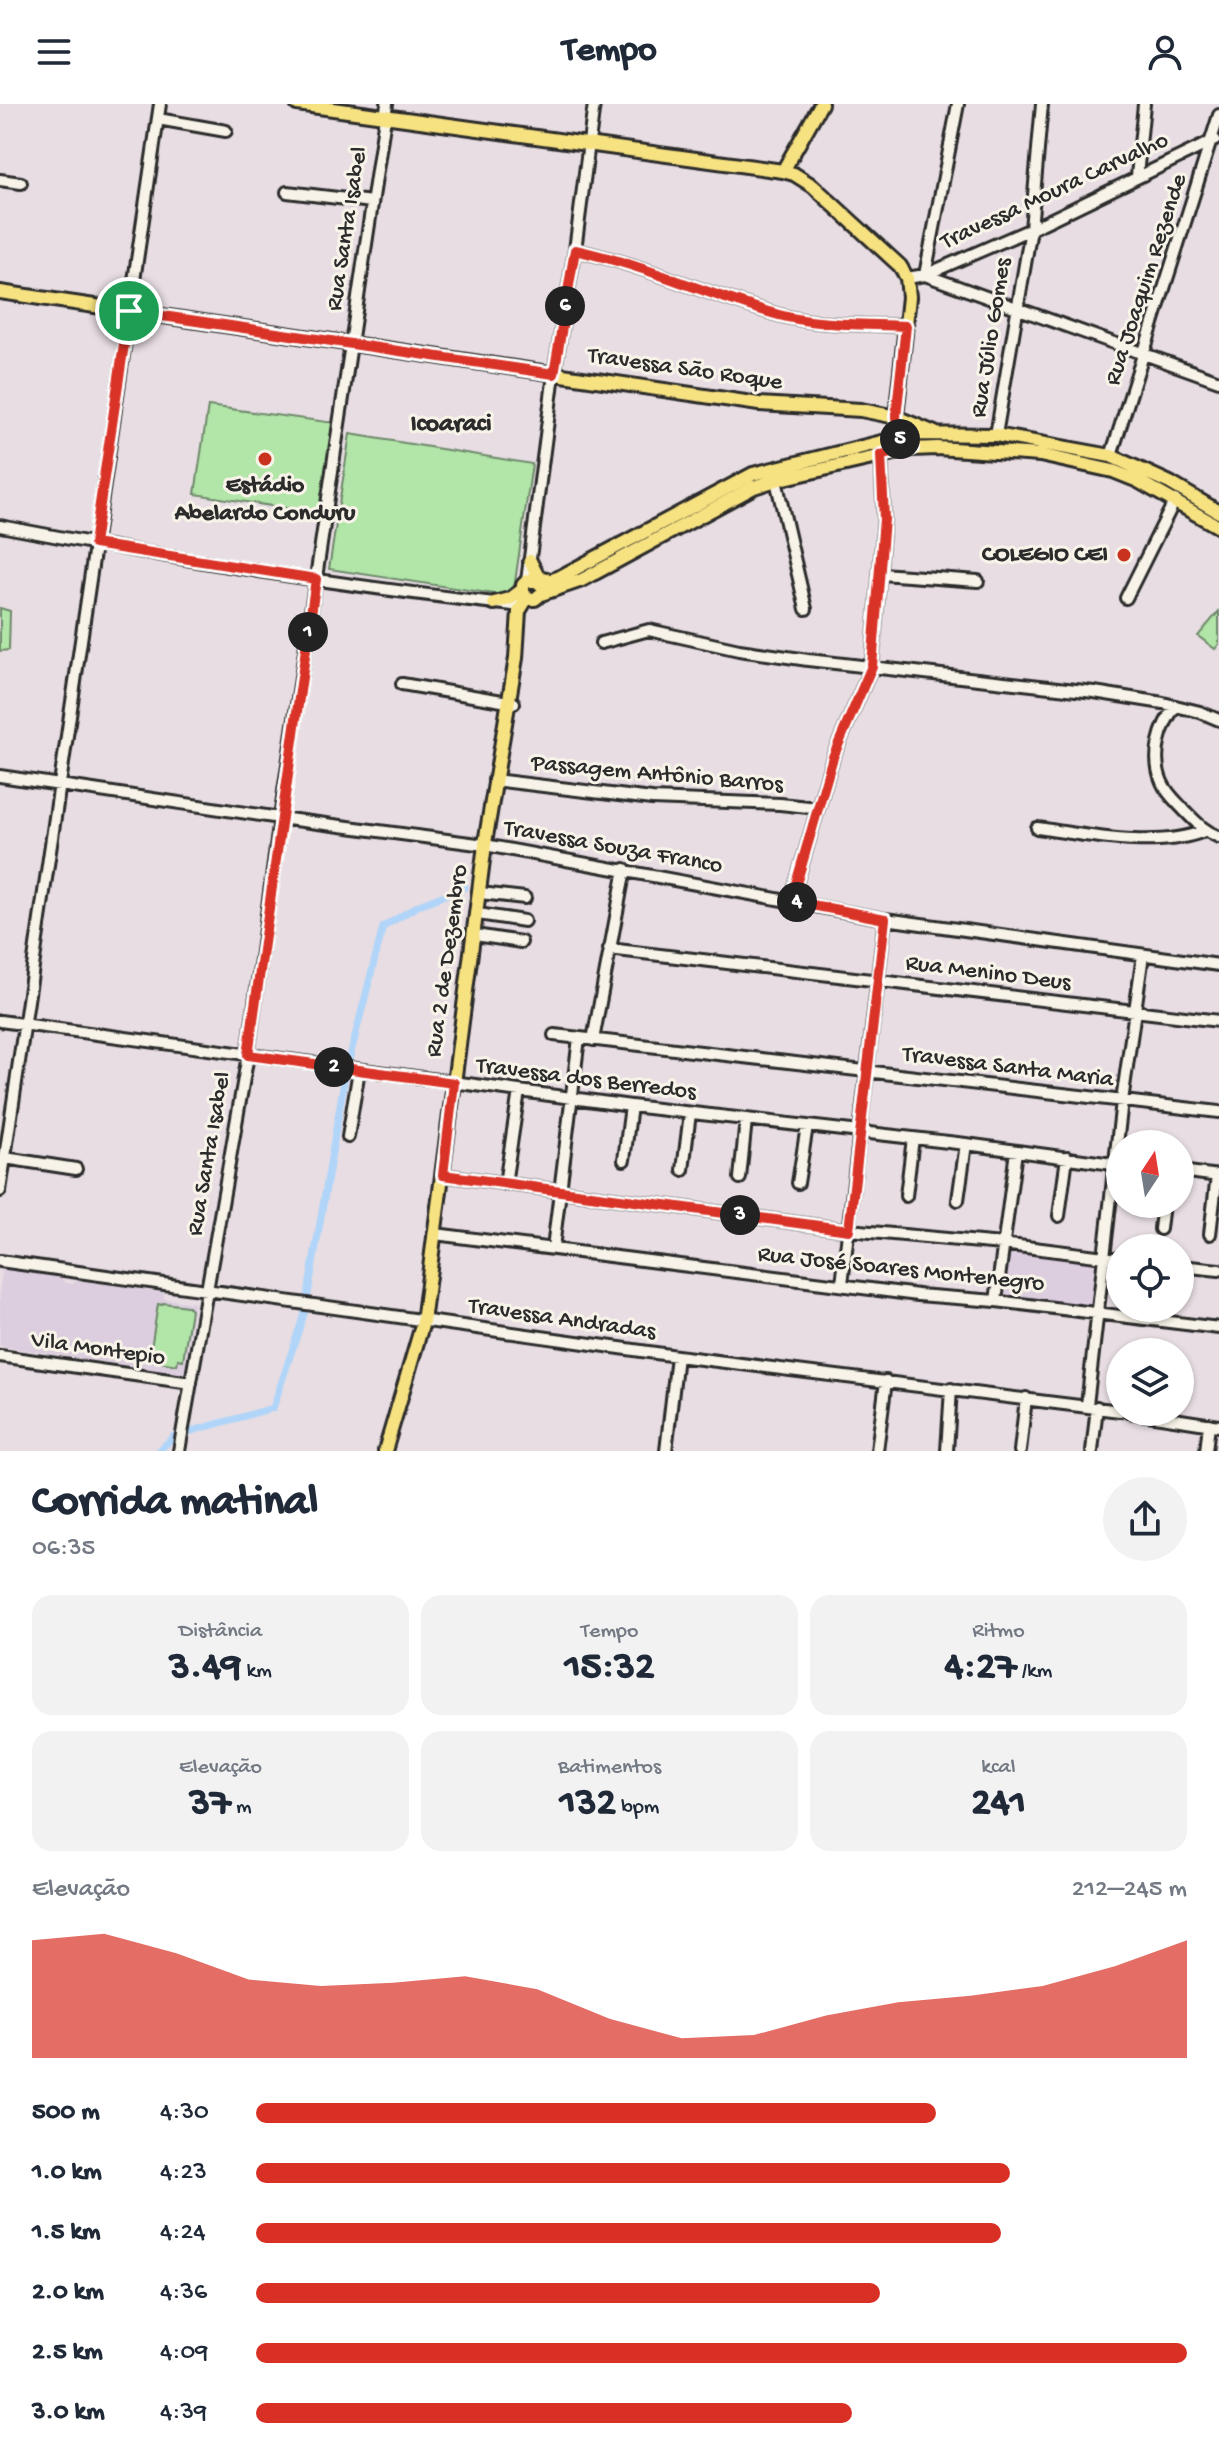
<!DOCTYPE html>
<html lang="pt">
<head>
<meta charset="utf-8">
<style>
	body { margin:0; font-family:"Gochi Hand",sans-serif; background:#f2f2f3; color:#1f2937; height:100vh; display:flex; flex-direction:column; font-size:30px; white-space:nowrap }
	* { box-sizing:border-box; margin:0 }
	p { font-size:26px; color:#747a83 }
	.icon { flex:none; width:44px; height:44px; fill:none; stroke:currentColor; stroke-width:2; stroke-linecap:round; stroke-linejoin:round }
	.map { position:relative; height:1347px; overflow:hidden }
	.panel { display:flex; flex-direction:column; background:#fff; flex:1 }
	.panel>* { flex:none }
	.needle { width:52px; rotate:12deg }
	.buttons { position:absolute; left:1106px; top:1026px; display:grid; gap:16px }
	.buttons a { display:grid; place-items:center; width:88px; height:88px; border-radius:50%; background:#fff; box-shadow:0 2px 6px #0004; font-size:40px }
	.pin { position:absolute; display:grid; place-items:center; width:68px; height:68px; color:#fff; margin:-34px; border:4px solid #fff; border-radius:50%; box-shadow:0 2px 8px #0007 }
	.km { position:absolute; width:40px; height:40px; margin:-20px; border-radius:50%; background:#222; color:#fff; font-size:22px; line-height:40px; text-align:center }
	.round { display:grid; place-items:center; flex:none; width:84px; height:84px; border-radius:42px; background:#f2f2f3 }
	.head { display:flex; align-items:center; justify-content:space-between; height:136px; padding:0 32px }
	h1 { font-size:44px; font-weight:700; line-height:60px }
	.stats { display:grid; grid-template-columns:repeat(3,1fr); gap:12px; height:136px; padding:8px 32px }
	.stats div { display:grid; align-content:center; border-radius:20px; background:#f2f2f3; text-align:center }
	.stats b { font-size:40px; font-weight:700 }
	.stats small { font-size:22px; font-weight:400 }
	.stats p { font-size:22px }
	.chart { height:224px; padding:16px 32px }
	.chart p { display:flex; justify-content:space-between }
	.chart svg { width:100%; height:144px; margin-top:8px; fill:#d93025; opacity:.7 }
	ul { padding:0 32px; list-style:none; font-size:26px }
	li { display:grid; grid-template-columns:128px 96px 1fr; align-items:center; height:60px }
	li i { height:20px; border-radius:10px; background:#d93025 }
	header { display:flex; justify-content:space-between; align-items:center; height:104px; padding:0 32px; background:#fff; font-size:36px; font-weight:700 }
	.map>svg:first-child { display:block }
	.built { fill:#dccddf }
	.green { fill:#b1e6a8; stroke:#6e886a; stroke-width:2 }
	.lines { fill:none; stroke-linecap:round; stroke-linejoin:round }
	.canal { stroke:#b0d5f9; stroke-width:7 }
	.minor-casing { stroke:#2b2b2b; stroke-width:16 }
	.major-casing { stroke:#2b2b2b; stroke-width:18 }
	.minor { stroke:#f7f3e8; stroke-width:10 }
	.major { stroke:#f7e281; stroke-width:12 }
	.route-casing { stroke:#fff; stroke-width:16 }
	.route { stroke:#d93025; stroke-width:10 }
	.poi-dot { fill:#c8321e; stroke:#f7f3e8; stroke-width:3 }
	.labels { text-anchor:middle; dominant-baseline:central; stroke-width:6; stroke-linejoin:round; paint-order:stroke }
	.street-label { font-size:24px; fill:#2b2b2b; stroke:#f7f3e8 }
	.poi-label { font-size:24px; font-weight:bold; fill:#2b2b2b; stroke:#f7f3e8 }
	.neighbourhood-label { font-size:26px; font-weight:bold; fill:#2b2b2b; stroke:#f7f3e8 }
</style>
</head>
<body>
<header><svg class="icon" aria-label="menu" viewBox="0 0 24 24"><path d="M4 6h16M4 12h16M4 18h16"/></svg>Tempo<svg class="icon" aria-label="person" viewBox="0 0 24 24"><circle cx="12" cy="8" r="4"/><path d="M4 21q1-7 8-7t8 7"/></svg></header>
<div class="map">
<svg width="1219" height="1347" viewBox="0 0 1219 1347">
	<rect width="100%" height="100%" fill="#e7dde3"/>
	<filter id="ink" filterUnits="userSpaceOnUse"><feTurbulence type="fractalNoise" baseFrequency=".0125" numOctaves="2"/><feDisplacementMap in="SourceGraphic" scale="16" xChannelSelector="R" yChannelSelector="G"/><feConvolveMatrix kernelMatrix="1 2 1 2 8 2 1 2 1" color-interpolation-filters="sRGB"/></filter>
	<g filter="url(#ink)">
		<path class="built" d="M 1006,1145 L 1098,1157 L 1094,1203 L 999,1193 Z
			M 3,1165 L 61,1174 L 66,1179 L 73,1180 L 77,1176 L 164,1189 L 164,1195 L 194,1199 L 184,1270 L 0,1242 L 0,1182 Z"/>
		<path class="green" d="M 208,302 L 335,319 L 322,410 L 195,390 Z
			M 350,330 L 532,360 L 514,485 L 501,491 L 329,465 Z
			M 0,504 L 10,507 L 9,546 L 0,547 Z
			M 1219,507 L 1219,540 L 1215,545 L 1198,532 Z
			M 163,1199 L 187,1202 L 191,1206 L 183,1256 L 178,1255 L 177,1261 L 154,1257 L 155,1252 L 150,1251 L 158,1200 L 162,1201 Z"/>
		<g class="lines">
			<path class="canal" d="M 159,1347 L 174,1332 L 273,1304 L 305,1207 L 345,972 L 383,823 L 419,801 L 465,783"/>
			<defs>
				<path id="minor" d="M 158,15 L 226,27
					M 1137,72 L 1144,0
					M 0,76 L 21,79
					M 287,88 L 372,98
					M 575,146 C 645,161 710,192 779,211 C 819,222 865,220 906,222
					M 925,171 L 1219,277
					M 925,171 L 958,0
					M 907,174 L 925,171 L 1031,125 L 1215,36
					M 996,331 L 1031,125 L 1042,0
					M 1111,352 L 1219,11
					M 776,376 L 806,505
					M 0,422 C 173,455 347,483 522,502
					M 881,470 L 978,477
					M 527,477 L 554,270 L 575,146 L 594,0
					M 1126,494 L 1175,396
					M 601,539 L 649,526 L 739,546 L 808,556 L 1094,588 L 1163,599 L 1200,608 L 1219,616
					M 402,580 L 514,599
					M 1176,602 C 1160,622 1151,653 1162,678 C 1167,690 1177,698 1185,707 C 1197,719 1204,727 1219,733
					M 0,672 L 280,714 L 485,741 L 885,815 L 1219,861
					M 494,676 L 652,695 L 780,700 L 818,704
					M 1037,724 C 1087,731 1156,746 1204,727
					M 480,789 L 525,794
					M 791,797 L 833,653 L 872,562 L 884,415 L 881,351
					M 478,810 L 524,817
					M 475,831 L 521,838
					M 609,845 L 1219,917
					M 0,917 L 631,1002 L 966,1040 L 1120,1061
					M 554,931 L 1219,1008
					M 593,936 L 625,765
					M 348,1033 L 359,966
					M 5,1054 L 76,1065
					M 624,1056 L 631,1002
					M 683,1066 L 690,1009
					M 1180,1067 L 1219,1072
					M 443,1071 L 849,1126 L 1002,1140 L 1120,1155
					M 740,1074 L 746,1016
					M 798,1079 L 807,1022
					M 505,1080 L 519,987
					M 0,1087 L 160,0
					M 906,1092 L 913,1034
					M 958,1096 L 966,1040
					M 1059,1112 L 1067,1053
					M 1160,1125 L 1163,1100
					M 435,1130 L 918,1191 L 996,1197 L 1219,1224
					M 1210,1130 L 1217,1071
					M 553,1144 L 579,934
					M 0,1157 L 677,1252 L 1120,1307
					M 1180,1162 L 1219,1166
					M 842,1180 L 885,815
					M 996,1197 L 1016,1047
					M 0,1252 L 191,1279
					M 1087,1301 L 1122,997 L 1143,851
					M 1129,1308 L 1219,1322
					M 179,1347 L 248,951 L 280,714 L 387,0
					M 666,1347 L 677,1252
					M 877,1347 L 886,1277
					M 947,1347 L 951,1285
					M 1020,1347 L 1026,1294
					M 1092,1347 L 1097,1303
					M 1206,1347 L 1209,1320"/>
				<path id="major" d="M 297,0 L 783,67 L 794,70 L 813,82 L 900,162 L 907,174 L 909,193 L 896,313 L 899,333 L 912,345
					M 783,67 L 821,0
					M 0,188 L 759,300 L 861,306 L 896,313 L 935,329
					M 530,457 L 538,473 L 547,475
					M 540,480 L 537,477 L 527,477 L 523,481 L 523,490 L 530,495 L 535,495 L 541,490 L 582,476 L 754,383 L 776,376 L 912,345 L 937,344 L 1040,351 L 1113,367 L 1138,377 L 1219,423
					M 540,480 L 558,474 L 753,370 L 914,330 L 996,331 L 1111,352 L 1170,379 L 1219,408
					M 494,499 L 510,495 L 522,486
					M 385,1347 L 423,1218 L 486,733 L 516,554 L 519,507 L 527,494"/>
			</defs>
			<use href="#minor" class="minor-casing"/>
			<use href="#major" class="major-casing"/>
			<use href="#minor" class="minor"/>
			<use href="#major" class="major"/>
		</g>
	</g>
	<g class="lines" filter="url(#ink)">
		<defs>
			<path id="route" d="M 575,146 C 645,161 710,192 779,211 C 819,222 865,220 906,222 L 896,313 L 899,333 L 912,345 L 881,351 L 884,415 L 872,562 L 833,653 L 791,797 L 885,815 L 849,1126 L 443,1071 L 454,979 L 248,951 L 316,475 L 94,440 L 129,207 L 554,270 Z"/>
		</defs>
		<use href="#route" class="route-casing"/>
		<use href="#route" class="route"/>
	</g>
	<g class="poi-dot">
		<circle cx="265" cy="355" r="8"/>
		<circle cx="1124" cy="451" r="8"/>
	</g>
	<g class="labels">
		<g class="street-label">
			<text transform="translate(1055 88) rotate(-25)">Travessa Moura Carvalho</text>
			<text transform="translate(348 125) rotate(-81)">Rua Santa Isabel</text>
			<text transform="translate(1147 176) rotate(-72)">Rua Joaquim Rezende</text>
			<text transform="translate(992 234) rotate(-81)">Rua Júlio Gomes</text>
			<text transform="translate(685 266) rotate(8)">Travessa São Roque</text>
			<text transform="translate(657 671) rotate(5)">Passagem Antônio Barros</text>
			<text transform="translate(613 744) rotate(10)">Travessa Souza Franco</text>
			<text transform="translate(448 857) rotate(-82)">Rua 2 de Dezembro</text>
			<text transform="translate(988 870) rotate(7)">Rua Menino Deus</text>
			<text transform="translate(1008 964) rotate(7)">Travessa Santa Maria</text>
			<text transform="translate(586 976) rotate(7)">Travessa dos Berredos</text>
			<text transform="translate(210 1050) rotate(-80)">Rua Santa Isabel</text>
			<text transform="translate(901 1166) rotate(6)">Rua José Soares Montenegro</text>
			<text transform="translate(562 1216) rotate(8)">Travessa Andradas</text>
			<text transform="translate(98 1246) rotate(8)">Vila Montepio</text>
		</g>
		<g class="poi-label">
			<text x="265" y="382">Estádio<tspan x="265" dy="28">Abelardo Conduru</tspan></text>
			<text x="1108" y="451" text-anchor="end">COLEGIO CEI</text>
		</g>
		<g class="neighbourhood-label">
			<text x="451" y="321">Icoaraci</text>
		</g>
	</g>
</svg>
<div class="buttons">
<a><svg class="needle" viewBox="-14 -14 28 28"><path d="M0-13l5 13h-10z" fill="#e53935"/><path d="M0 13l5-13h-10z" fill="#747a83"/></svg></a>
<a><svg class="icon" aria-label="locate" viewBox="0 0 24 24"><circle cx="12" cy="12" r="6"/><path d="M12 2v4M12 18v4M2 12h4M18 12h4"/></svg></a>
<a><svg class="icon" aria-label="layers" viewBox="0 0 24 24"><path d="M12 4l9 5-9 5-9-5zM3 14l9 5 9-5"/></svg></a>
</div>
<div class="pin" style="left:129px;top:207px;background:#1e9e55"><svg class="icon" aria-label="arrive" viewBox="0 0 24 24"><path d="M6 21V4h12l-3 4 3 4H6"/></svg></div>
<b class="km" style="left:308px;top:528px">1</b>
<b class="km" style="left:334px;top:963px">2</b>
<b class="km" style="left:740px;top:1111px">3</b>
<b class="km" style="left:797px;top:798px">4</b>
<b class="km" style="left:900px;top:335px">5</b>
<b class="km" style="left:565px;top:202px">6</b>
</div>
<section class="panel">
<div class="head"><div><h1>Corrida matinal</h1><p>06:35</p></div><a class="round"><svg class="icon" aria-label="share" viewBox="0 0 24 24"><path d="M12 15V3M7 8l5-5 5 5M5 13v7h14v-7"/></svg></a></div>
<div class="stats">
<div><p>Distância</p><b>3.49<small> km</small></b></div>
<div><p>Tempo</p><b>15:32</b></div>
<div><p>Ritmo</p><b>4:27<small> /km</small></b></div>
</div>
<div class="stats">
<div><p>Elevação</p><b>37<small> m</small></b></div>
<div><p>Batimentos</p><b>132<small> bpm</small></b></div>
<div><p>kcal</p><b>241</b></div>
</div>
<div class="chart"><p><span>Elevação</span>212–245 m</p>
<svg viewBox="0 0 160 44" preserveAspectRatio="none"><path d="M0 44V8L10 6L20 12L30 20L40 22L50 21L60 19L70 23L80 32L90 38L100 37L110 31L120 27L130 25L140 22L150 16L160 8V44z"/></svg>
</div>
<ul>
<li><b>500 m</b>4:30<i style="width:73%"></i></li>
<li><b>1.0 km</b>4:23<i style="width:81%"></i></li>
<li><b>1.5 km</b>4:24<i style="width:80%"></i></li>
<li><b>2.0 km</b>4:36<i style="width:67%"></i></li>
<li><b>2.5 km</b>4:09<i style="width:100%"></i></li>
<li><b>3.0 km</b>4:39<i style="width:64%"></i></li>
</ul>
</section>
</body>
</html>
